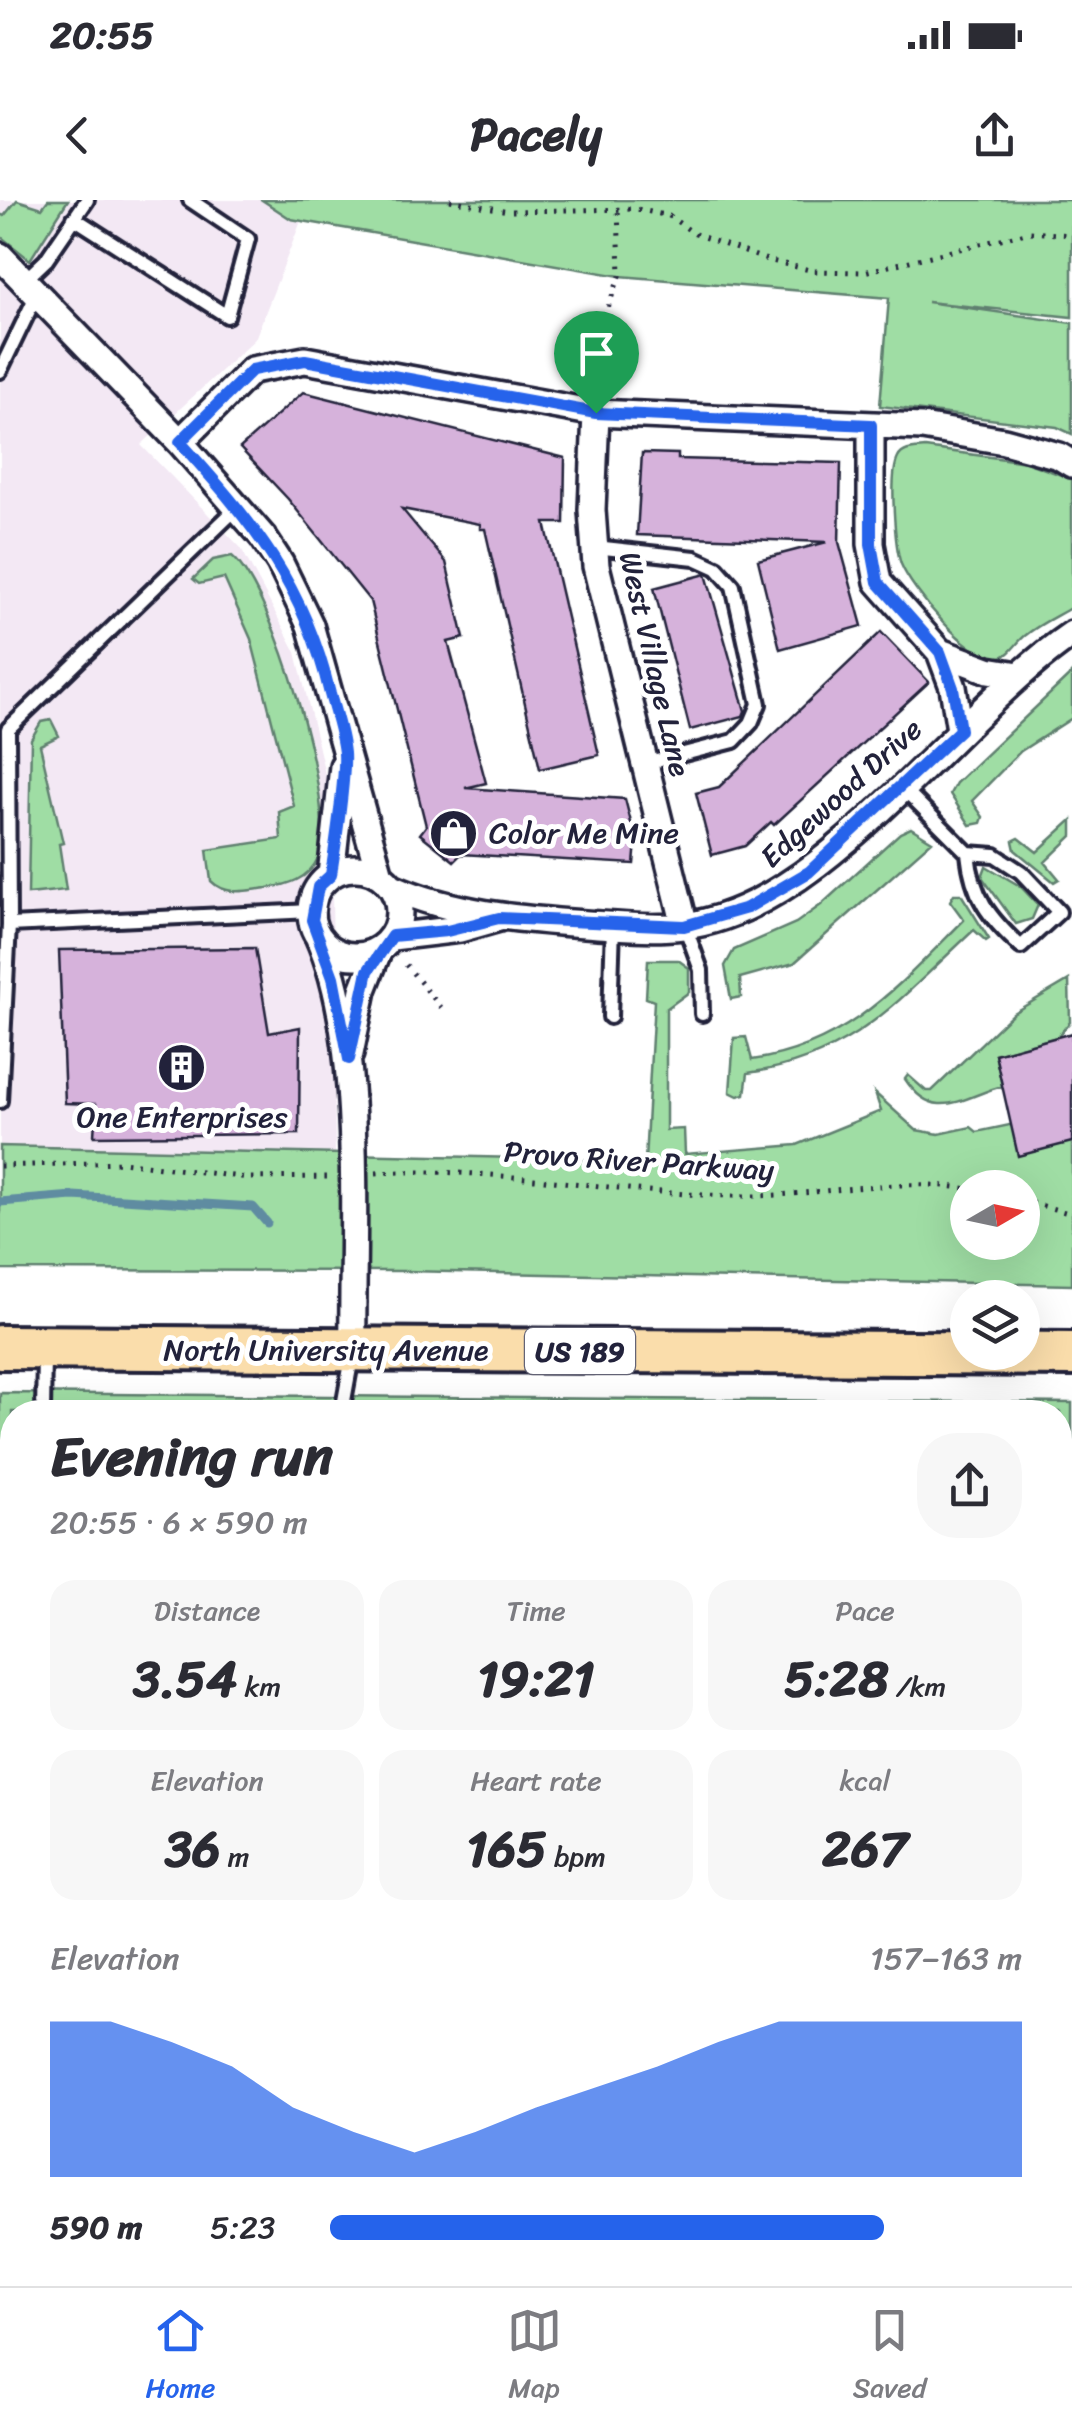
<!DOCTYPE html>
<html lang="en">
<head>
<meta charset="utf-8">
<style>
	body { margin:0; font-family:Sriracha,sans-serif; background:#f7f7f7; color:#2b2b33; height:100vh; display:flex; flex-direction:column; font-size:38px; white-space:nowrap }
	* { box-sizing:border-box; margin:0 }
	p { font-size:32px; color:#7c7c81 }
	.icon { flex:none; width:55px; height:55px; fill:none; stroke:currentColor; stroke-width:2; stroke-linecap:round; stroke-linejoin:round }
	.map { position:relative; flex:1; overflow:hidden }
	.panel { position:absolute; left:0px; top:1200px; width:1072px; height:888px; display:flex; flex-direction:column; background:#fff; border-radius:40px 40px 0 0; box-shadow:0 10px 40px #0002 }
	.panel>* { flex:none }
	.needle { width:65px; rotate:81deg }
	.fabs { position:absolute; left:950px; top:970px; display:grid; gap:20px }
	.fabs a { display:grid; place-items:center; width:90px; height:90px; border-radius:50%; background:#fff; box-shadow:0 10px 40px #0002; font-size:50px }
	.pin { position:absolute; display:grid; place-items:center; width:85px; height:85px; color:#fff; margin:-102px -42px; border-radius:50% 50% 50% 0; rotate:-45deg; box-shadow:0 0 10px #0007 }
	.pin .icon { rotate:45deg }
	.round { display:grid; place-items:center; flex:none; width:105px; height:105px; border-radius:40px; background:#f7f7f7 }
	.headline { display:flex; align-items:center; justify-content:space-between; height:170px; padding:0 50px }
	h1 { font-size:55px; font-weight:700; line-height:75px }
	.stats { display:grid; grid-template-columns:repeat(3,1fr); gap:15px; height:170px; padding:10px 50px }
	.stats div { display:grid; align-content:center; border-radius:25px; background:#f7f7f7; text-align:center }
	.stats b { font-size:50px; font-weight:700 }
	.stats small { font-size:28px; font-weight:400 }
	.stats p { font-size:28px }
	.chart { height:280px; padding:20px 50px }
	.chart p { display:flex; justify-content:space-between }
	.chart svg { width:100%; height:180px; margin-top:10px; fill:#2563eb; opacity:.7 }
	ul { padding:0 50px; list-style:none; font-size:32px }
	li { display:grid; grid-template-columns:160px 120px 1fr; align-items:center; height:75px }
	li i { height:25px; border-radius:12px; background:#2563eb }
	.status { display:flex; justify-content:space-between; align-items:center; height:70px; padding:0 50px; background:#fff; direction:ltr }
	.status svg { height:28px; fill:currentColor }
	header { display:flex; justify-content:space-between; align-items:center; height:130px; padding:0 50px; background:#fff; font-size:45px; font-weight:700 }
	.menu { display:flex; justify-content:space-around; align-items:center; height:140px; border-top:2px solid #e1e1e2; background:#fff; font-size:28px; color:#7c7c81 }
	.menu a { display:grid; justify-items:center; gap:5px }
	.menu .on { color:#2563eb }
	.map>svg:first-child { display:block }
	.built { fill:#f3e8f4 }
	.green { fill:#9fdda4; stroke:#608070; stroke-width:2.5; fill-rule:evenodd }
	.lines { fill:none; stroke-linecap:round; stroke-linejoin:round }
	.stream { stroke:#5e8ca1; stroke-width:9 }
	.building { fill:#d6b2db; stroke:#22223b; stroke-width:2.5 }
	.service-casing { stroke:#22223b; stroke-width:20 }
	.minor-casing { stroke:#22223b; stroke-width:32 }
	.secondary-casing { stroke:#22223b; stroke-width:45 }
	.trunk-casing { stroke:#22223b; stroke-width:50 }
	.path { stroke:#22223b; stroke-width:5; stroke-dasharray:2.5 8; stroke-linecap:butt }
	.service { stroke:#fff; stroke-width:12 }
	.minor { stroke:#fff; stroke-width:25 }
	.secondary { stroke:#fff; stroke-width:38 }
	.trunk { stroke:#faddab; stroke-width:42 }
	.route-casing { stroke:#fff; stroke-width:20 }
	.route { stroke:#2563eb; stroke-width:12 }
	.labels { text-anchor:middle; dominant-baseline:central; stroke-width:10; stroke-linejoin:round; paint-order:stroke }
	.shield { fill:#fff; stroke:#646476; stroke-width:2.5 }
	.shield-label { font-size:28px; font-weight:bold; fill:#22223b }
	.street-label { font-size:30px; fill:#22223b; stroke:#fff }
	.poi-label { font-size:30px; fill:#22223b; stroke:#fff; text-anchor:start }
</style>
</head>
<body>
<div class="status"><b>20:55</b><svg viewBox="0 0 49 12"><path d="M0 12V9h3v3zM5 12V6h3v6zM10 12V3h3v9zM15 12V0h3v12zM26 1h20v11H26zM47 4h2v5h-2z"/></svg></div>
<header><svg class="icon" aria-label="back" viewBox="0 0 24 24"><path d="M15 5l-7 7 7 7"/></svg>Pacely<svg class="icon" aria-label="share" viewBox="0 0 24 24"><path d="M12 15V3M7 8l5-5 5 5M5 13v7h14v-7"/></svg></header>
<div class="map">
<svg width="1072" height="2086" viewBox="0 0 1072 2086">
	<rect width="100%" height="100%" fill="#fff"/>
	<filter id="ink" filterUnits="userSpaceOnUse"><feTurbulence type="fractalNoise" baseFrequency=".01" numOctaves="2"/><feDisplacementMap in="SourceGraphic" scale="20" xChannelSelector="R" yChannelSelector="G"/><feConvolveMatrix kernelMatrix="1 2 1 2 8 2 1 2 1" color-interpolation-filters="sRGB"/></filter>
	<g filter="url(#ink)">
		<path class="built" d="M 0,0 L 269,0 L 301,21 L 255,139 L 141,245 L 241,348 L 296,452 L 331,599 L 335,953 L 0,952 Z"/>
		<path class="green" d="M 17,0 L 42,8 L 48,0 L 68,0 L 30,60 L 0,36 L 0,14 L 4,16 Z
			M 262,0 L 1072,0 L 1072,117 L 927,102 L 1072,123 L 1072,234 L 1057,227 L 880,206 L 889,98 L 620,76 L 291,19 Z
			M 925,248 L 1026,262 L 1072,279 L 1072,407 C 1057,416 1039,424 1026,435 C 1016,442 1010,457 997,458 C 969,460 911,389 901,364 C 895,347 889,275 898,258 C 903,248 916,249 925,248 Z
			M 232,356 C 273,390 339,609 318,658 C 309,679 288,685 268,688 C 247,690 227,697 211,681 L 207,650 L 281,639 L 279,612 L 294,606 L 251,439 L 224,378 L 199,384 L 193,379 L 213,360 Z
			M 1072,473 L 1072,518 L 1021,551 L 972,601 L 983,617 L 981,623 L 970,625 L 950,594 L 956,583 Z
			M 51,520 L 59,536 L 40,545 L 63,643 L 59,644 L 66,690 L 28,694 L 31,539 L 41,522 Z
			M 1072,620 L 1072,636 L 1045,662 L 1059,679 L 1054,682 L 1015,650 L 1013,641 L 1019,638 L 1037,652 Z
			M 911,628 L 932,641 L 794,763 L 740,778 L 741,797 L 731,799 L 725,766 L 734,750 L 796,723 L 821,705 L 900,633 Z
			M 986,666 L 1020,686 L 1038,705 L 1032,719 L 1016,724 L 982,677 Z
			M 954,694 L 961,694 L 989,739 L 986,741 L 974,730 C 899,799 854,858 748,873 L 745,894 L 738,896 L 730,892 L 734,838 L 746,837 L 752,860 C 848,846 899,785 964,720 L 950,701 Z
			M 648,760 L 678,760 L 689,768 L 689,792 L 666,809 L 666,930 L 684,929 L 685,954 L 797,945 L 881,911 L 875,893 L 916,930 L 939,934 L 971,927 L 977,932 L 1019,923 L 1072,938 L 1072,1085 L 405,1071 L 0,1070 L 0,946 L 645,961 L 654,801 L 646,798 ZM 968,988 L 1022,988 L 1022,1042 L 968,1042 Z
			M 1069,780 L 1070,822 L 1057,837 L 995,854 L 1002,886 C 963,897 934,924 905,879 L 908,875 L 926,891 L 932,891 L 1013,813 Z
			M 0,1193 L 1072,1203 L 1072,1251 L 1060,1251 L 1060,1212 L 12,1212 L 12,1242 L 0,1242 Z
			M 1060,1404 L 1072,1404 L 1072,1499 L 1060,1500 Z
			M 12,1556 L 12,1659 L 0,1663 L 0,1558 Z
			M 1072,1811 L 1072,2086 L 1046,2086 L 1044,2075 L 1060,2075 L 1060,1821 Z"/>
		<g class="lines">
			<path class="stream" d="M 0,1002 L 73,996 L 253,1007 L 267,1023"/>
		</g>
		<path class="building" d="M 303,192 L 565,258 L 564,323 L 545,323 L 599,555 L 540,569 L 485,329 L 480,329 L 480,324 L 402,309 L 446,362 L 464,438 L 448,442 L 486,583 L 465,588 L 625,599 L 636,642 L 634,664 L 461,654 L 454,661 L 420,634 L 426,626 L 370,401 L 288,299 L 240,248 Z
			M 642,253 L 678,254 L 678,259 L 841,263 L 839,342 L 862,426 L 780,449 L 758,360 L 827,342 L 637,335 Z
			M 706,374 L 745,511 L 743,516 L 690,530 L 654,388 Z
			M 881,432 L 929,482 L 774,625 L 771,622 L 745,646 L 712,655 L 696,593 L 719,587 Z
			M 255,748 L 269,833 L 300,827 L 299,934 L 94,936 L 96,904 L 65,903 L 59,750 Z
			M 1072,833 L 1072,942 L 1018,956 L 995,854 Z"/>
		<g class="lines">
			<defs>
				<path id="service" d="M 74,18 L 227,116 L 248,39 L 190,0
					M 26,79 L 46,60 L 87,0
					M 0,171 L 38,92
					M 595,347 L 695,358 L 717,368 L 733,386 L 759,504 L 751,523 L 734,541 L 645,564
					M 901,586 L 968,653 L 995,655 L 1021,672 L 1059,712 L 1021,747 C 989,718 972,696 968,653
					M 9,725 L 312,711
					M 685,726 L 701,770 L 702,814
					M 610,817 L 613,725
					M 0,901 L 9,725 L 8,529 L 238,307
					M 43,1212 L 44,1155
					M 342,1212 L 352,1157
					M 1060,1271 L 1072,1270
					M 0,1407 L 12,1406
					M 547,2075 L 549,2086"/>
				<path id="minor" d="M 0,56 L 180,242 L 263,337 L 280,363 L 310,425 L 380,675
					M 596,213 L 592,310 L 596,366 L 685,726
					M 871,225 L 871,344 L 878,382 L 940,452 L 953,487 L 960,530
					M 180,242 L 252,170 L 305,160 L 596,213 L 922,227 L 1004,241 L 1059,256 L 1072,264
					M 940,452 L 988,470 L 1019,475
					M311 712a44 44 0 1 1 88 0a44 44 0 1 1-88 0Z
					M 331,675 L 343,566
					M 392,687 C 453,714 519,719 585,724 C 617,726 651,730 683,726 C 825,710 954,514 1072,434
					M 318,736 C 366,843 351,1031 353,1150
					M 392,737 L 460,729 L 499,718
					M 350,854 L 363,790 L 379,749
					M 213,2075 L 216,2086"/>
				<path id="secondary" d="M 1060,1748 L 1072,1745
					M 0,2026 L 12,2023"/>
				<path id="trunk" d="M 0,1147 L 1072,1154"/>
			</defs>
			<use href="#service" class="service-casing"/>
			<use href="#minor" class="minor-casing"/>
			<use href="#secondary" class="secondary-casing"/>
			<use href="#trunk" class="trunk-casing"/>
			<path class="path" d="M 450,0 L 508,11 L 637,9 L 669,16 L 695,34 L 767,60 L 814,71 L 864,72 L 1030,32 L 1072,35
				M 596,190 L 609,104 L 620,76 L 618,6
				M 406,765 L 445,812
				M 0,966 L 122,962 L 248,978 L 331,977
				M 376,973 C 499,966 618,995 740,996 C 817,997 892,976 968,989
				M 1022,1000 L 1072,1014
				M 1060,1450 L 1072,1451
				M 0,1640 L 12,1642
				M 673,2075 L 675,2086"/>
			<use href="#service" class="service"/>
			<use href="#minor" class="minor"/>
			<use href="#secondary" class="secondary"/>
			<use href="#trunk" class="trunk"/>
		</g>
	</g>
	<g class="lines" filter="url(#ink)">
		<defs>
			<path id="route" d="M 305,160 L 596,213 L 871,225 L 871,344 L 878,382 L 940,452 L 953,488 L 960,530 L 809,672 L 747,708 L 684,726 L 499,718 L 447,731 L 392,736 L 368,771 L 349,859 L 333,777 L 312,720 L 318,687 L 331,675 C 335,646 346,579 344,553 C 342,533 335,513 330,494 C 304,384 253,323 180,242 L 252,170 Z"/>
		</defs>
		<use href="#route" class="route-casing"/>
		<use href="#route" class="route"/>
	</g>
	<defs>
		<symbol id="shop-disc" viewBox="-11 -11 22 22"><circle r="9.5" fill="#22223b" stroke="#fff"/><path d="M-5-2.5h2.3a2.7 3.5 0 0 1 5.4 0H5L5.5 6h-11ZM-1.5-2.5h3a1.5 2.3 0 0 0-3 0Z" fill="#fff"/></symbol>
		<symbol id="building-disc" viewBox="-11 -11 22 22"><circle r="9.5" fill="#22223b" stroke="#fff"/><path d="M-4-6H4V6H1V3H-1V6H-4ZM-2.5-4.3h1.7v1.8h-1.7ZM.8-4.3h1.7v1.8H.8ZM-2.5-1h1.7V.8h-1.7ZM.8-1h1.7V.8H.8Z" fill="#fff"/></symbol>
	</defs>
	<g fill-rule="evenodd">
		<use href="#shop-disc" x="426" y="606" width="55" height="55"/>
		<use href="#building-disc" x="154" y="840" width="55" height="55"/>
	</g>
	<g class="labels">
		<rect class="shield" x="525" y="1128" width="110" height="46" rx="8"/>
		<g class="shield-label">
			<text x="580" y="1151">US 189</text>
		</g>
		<g class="street-label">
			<text transform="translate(655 464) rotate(77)">West Village Lane</text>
			<text transform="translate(841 593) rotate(-42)">Edgewood Drive</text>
			<text transform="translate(639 961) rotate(4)">Provo River Parkway</text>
			<text x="326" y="1150">North University Avenue</text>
		</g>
		<g class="poi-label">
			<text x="489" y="633">Color Me Mine</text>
			<text x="182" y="917" text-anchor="middle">One Enterprises</text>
		</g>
	</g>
</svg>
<div class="fabs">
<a><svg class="needle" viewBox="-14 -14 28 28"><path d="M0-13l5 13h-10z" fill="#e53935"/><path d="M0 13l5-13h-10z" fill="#7c7c81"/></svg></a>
<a><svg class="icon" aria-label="layers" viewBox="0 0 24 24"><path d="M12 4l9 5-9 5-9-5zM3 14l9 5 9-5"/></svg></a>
</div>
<div class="pin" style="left:596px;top:213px;background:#1e9e55"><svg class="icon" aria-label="arrive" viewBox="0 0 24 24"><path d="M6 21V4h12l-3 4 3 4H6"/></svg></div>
<section class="panel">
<div class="headline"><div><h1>Evening run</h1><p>20:55 · 6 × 590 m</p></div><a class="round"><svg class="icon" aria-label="share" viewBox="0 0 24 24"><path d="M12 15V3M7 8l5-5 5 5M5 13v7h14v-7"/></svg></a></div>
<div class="stats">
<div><p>Distance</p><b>3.54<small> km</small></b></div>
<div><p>Time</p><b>19:21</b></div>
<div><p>Pace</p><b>5:28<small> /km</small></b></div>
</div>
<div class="stats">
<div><p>Elevation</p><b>36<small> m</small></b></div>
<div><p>Heart rate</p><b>165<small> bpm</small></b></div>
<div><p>kcal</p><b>267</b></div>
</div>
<div class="chart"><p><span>Elevation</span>157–163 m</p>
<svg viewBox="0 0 160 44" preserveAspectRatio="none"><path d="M0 44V6L10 6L20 11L30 17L40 27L50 33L60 38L70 33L80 27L90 22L100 17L110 11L120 6L130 6L140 6L150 6L160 6V44z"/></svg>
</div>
<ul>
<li><b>590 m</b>5:23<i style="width:80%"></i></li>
</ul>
</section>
</div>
<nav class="menu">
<a class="on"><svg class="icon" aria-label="home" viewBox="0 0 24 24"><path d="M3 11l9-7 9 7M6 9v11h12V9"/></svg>Home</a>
<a><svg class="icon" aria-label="map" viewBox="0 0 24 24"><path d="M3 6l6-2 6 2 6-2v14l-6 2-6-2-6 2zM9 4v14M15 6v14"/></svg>Map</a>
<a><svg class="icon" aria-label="saved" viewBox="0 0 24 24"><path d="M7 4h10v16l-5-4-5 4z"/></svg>Saved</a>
</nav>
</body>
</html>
